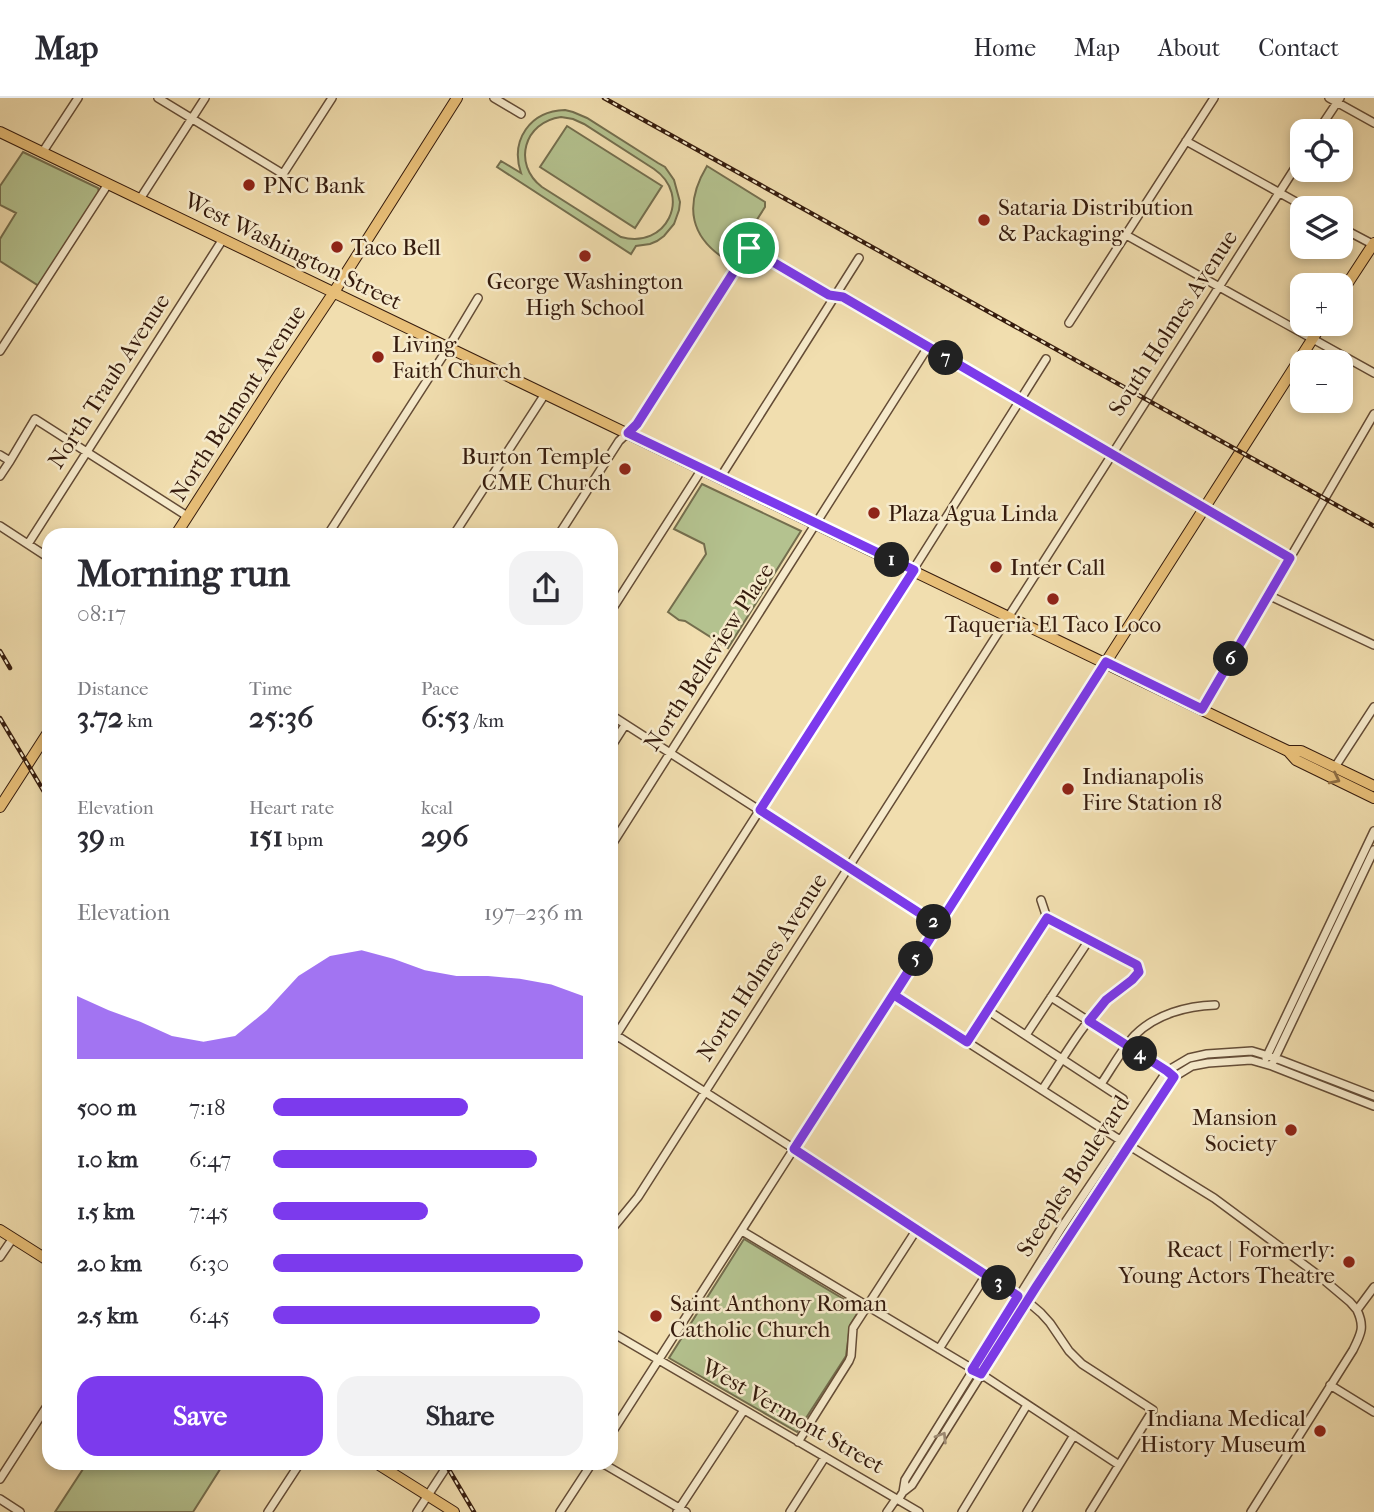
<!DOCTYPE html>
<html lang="en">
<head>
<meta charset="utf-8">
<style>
	body { margin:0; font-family:"IM FELL French Canon",serif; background:#f2f2f3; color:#2b2b33; height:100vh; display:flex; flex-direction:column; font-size:26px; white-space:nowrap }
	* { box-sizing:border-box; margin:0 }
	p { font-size:23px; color:#7c7c81 }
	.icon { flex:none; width:38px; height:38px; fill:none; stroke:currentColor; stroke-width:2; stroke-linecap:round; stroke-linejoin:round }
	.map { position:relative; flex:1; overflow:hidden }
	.drawer { position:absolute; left:42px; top:430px; width:576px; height:942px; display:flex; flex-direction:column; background:#fff; border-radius:21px; box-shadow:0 4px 10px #0003 }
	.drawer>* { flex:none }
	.tools { position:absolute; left:1290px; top:21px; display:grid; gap:14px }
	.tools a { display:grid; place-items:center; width:63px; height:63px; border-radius:14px; background:#fff; box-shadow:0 4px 10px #0003; font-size:35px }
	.pin { position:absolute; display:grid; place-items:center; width:60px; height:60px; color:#fff; margin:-30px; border:4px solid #fff; border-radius:50%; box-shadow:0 2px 7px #0007 }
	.km { position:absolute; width:35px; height:35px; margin:-18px; border-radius:50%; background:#222; color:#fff; font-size:19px; line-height:35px; text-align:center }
	.round { display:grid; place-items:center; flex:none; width:74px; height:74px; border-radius:21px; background:#f2f2f3 }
	.overview { display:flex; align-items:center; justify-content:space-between; height:119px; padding:0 35px }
	h1 { font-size:38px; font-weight:800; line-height:52px }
	.stats { display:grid; grid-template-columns:repeat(3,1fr); gap:10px; height:119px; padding:7px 35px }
	.stats div { display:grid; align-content:center }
	.stats b { font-size:30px; font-weight:800 }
	.stats small { font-size:19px; font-weight:400 }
	.stats p { font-size:19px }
	.chart { height:196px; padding:14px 35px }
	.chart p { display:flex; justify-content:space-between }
	.chart svg { width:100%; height:126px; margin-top:7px; fill:#7c3aed; opacity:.7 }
	.cta { display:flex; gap:14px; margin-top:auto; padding:14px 35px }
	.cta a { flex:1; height:80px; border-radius:21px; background:#7c3aed; color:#fff; font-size:28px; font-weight:800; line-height:80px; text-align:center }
	.cta a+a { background:#f2f2f3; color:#2b2b33 }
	ul { padding:0 35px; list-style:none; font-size:23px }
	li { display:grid; grid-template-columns:112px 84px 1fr; align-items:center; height:52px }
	li i { height:18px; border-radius:9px; background:#7c3aed }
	header { display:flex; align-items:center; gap:42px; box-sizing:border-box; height:98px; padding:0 35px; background:#fff; border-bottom:2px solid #e1e1e2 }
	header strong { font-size:33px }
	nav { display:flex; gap:38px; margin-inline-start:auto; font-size:24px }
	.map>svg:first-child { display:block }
	.green { fill:#b4c28f; stroke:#746e4e; stroke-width:2; fill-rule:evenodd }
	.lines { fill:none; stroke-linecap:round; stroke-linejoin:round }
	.minor-casing { stroke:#644c36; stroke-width:10 }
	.major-casing { stroke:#351b0d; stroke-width:12 }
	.minor { stroke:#f6eacb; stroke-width:7 }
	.major { stroke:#e8bf78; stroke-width:10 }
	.rail-casing { stroke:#351b0d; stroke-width:4.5 }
	.rail { stroke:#f6eacb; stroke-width:2; stroke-dasharray:5; stroke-linecap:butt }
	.oneway { stroke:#8e6d42 }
	.oneway2 { stroke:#9f8d76 }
	.route-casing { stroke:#fff; stroke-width:14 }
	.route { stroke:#7c3aed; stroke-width:9 }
	.poi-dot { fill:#8f2418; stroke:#f6eacb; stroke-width:2.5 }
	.labels { text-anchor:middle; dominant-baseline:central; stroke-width:5; stroke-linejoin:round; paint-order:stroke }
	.poi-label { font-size:23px; fill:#351b0d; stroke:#f6eacb; text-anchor:start }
	.street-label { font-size:23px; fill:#351b0d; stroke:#f6eacb }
</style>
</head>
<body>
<header>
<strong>Map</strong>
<nav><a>Home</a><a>Map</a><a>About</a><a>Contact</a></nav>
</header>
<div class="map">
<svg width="1374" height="1414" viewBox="0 0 1374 1414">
	<rect width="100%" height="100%" fill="#f1deaf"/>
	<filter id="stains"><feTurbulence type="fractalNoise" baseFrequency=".00286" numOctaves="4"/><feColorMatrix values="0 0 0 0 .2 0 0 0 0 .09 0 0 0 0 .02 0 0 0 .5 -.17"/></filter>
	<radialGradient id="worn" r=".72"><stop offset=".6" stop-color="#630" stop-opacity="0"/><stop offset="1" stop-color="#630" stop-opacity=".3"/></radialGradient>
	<path class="green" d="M 565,12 L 573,14 L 587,20 L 658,65 L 665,69 L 674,82 L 680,104 L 679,112 L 674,126 L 664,138 L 657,143 L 650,146 L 636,148 L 631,156 L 497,69 L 501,63 L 521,75 C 510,42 530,13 565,12 ZM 561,19 L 573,21 L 584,26 L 654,71 C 693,98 666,152 621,139 L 542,89 C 512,66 524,24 561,19 Z
		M 567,28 L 662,88 L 635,130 L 540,69 Z
		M 23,54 L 98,90 L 99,94 L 39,188 L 0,163 L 0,141 L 16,115 L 0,107 L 0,88 Z
		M 707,68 L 765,104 L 765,109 L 730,164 C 690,141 683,108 707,68 Z
		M 702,386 L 801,433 L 728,550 L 685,523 L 679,522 L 668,514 L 706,456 L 704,446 L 674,431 Z
		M 744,1141 L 860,1211 L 850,1227 L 846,1258 L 797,1334 L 669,1260 Z
		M 87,1365 L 224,1365 L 193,1414 L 55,1414 Z"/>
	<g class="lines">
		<defs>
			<path id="minor" d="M 158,0 L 283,76 L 332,0
				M 494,0 L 521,16
				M 1329,0 L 1374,25
				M 1318,33 L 1340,0
				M 1186,43 L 1307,110
				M 42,55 L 78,0
				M 140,101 L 205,0
				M 1340,129 L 1374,147
				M 1126,137 L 1374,275
				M 1069,225 L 1214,0
				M 0,253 L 108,86
				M 0,357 L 10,363 L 35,321 L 187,418
				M 0,378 L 10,363
				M 720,380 L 859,160
				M 0,428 L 49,460
				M 327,438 L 448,250 L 478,200
				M 453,438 L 545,296
				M 558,438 L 619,343 L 637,326 L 749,150 L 829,197 L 843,199 L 1290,460
				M 28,446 L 223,141
				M 1268,497 L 1374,547
				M 611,513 L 702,371
				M 1202,611 L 1374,316
				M 611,617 L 938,827
				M 611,649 L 625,627
				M 1335,669 L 1374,609
				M 611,748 L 928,249
				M 894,897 L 1120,1042 L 1214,1100 L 1318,1177 L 1350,1204 L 1357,1212
				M 1051,899 L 1168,974
				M 987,912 L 1123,1001
				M 611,934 L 788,1047 L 1027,1203 L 1041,1215 L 1050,1225 L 1069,1253 L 1082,1266 L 1153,1312 L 1090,1414
				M 1026,937 L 1089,842
				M 967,944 L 1047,820 L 1041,802
				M 611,945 L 913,472 L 1046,261
				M 1266,960 L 1374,733
				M 1273,964 L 1374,752
				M 1101,986 C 1112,970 1122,951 1135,937 C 1156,916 1187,908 1215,907
				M 1042,992 C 1061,964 1082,926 1106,903 C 1117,892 1130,886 1139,874 L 1137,867 L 1130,863 L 1047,820
				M 611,1132 L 638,1099 L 1302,59
				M 742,1133 L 981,1276 L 1119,1367
				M 0,1159 L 13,1140
				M 611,1234 L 919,1414
				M 939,1251 L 986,1177
				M 1330,1287 L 1374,1314
				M 611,1336 L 1106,564
				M 798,1344 L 849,1263 L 851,1258 L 853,1230 L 917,1131
				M 602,1365 L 686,1414
				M 0,1381 L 49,1305
				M 903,1394 L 905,1382 L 1062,1129 L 1167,973 L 1189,960 L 1207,956 L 1252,953 L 1275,960 L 1374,998
				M 0,1401 L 20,1414
				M 898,1402 L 903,1394 L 912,1387 L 1036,1189 L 1174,979 L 1192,968 L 1208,965 L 1251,962 L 1272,968 L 1374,1008
				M 268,1414 L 300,1365
				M 417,1414 L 449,1365
				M 560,1414 L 592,1365
				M 677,1414 L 744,1312
				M 790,1414 L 825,1359
				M 887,1414 L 896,1401
				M 962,1414 L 1027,1307
				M 1027,1414 L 1074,1337
				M 1251,1414 L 1353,1252 C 1361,1236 1365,1229 1357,1212 L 1374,1189"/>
			<path id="major" d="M 0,34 L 1248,634 L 1288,653 L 1301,653 L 1374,688
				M 1340,197 L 1374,145
				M 175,438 L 276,281 L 334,194 L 457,0
				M 1106,564 L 1322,226
				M 1288,653 L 1296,662 L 1374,700
				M 0,709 L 49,633
				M 0,1132 L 49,1163
				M 376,1365 L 454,1414"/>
		</defs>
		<use href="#minor" class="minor-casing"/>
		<use href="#major" class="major-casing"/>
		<use href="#minor" class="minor"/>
		<use href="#major" class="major"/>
		<defs>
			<path id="rail" d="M 604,0 L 1374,428
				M 0,553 L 10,570
				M 0,620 L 49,702
				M 445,1365 L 474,1414"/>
		</defs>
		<use href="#rail" class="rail-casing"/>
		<use href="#rail" class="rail"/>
	</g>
	<defs><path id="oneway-chevron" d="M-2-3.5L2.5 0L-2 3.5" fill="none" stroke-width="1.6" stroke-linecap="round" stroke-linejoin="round" transform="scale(1.75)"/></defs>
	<use class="oneway" href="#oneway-chevron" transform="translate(1335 681) rotate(26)"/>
	<use class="oneway2" href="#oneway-chevron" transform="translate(942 1339) rotate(-58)"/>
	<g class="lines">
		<defs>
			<path id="route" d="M 749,150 L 637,326 L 628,335 L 914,472 L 760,712 L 938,827 L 794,1051 L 1018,1198 L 972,1272 L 981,1276 L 1036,1189 L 1174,979 L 1167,973 L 1089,923 L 1106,902 L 1132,882 L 1139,874 L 1137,867 L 1047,820 L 967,944 L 894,897 L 1106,564 L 1202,611 L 1290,460 L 843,199 L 829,197 L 749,150"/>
		</defs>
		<use href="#route" class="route-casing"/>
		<use href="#route" class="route"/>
	</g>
	<g class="poi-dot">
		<circle cx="249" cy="87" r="7"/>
		<circle cx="984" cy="122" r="7"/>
		<circle cx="337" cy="149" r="7"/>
		<circle cx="585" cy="158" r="7"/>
		<circle cx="378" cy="259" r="7"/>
		<circle cx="625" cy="371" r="7"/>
		<circle cx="874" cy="415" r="7"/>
		<circle cx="996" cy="469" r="7"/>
		<circle cx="1053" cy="501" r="7"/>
		<circle cx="1068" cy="691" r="7"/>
		<circle cx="1291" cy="1032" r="7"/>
		<circle cx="1349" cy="1164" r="7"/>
		<circle cx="656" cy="1218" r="7"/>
		<circle cx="1320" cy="1333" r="7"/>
	</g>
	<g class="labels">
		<g class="poi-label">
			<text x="263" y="87">PNC Bank</text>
			<text x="998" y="109">Sataria Distribution<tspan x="998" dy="26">&amp; Packaging</tspan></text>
			<text x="351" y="149">Taco Bell</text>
			<text x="585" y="183" text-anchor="middle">George Washington<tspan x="585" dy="26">High School</tspan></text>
			<text x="392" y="246">Living<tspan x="392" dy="26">Faith Church</tspan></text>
			<text x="611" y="358" text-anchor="end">Burton Temple<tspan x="611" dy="26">CME Church</tspan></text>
			<text x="888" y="415">Plaza Agua Linda</text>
			<text x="1010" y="469">Inter Call</text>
			<text x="1053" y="526" text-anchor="middle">Taqueria El Taco Loco</text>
			<text x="1082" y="678">Indianapolis<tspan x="1082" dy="26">Fire Station 18</tspan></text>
			<text x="1277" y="1019" text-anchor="end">Mansion<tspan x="1277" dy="26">Society</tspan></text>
			<text x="1335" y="1151" text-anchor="end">React | Formerly:<tspan x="1335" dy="26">Young Actors Theatre</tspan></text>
			<text x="670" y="1205">Saint Anthony Roman<tspan x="670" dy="26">Catholic Church</tspan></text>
			<text x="1306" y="1320" text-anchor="end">Indiana Medical<tspan x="1306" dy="26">History Museum</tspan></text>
		</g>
		<g class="street-label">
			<text transform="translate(293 153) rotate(26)">West Washington Street</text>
			<text transform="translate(1173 225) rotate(-57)">South Holmes Avenue</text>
			<text transform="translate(109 283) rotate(-57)">North Traub Avenue</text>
			<text transform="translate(238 305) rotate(-57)">North Belmont Avenue</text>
			<text transform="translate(709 559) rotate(-57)">North Belleview Place</text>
			<text transform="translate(762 869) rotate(-57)">North Holmes Avenue</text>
			<text transform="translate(1073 1078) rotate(-57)">Steeples Boulevard</text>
			<text transform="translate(793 1318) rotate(30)">West Vermont Street</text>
		</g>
	</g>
	<rect width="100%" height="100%" filter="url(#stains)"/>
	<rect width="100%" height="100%" fill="url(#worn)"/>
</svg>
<div class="tools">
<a><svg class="icon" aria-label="locate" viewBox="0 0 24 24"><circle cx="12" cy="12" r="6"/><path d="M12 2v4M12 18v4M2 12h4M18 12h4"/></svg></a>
<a><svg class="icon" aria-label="layers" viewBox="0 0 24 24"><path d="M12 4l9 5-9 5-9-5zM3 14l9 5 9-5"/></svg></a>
<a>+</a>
<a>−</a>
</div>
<div class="pin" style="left:749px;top:150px;background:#1e9e55"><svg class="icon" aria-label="arrive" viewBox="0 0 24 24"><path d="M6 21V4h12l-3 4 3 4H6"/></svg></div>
<b class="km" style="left:892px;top:462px">1</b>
<b class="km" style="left:934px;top:824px">2</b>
<b class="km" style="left:999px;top:1185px">3</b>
<b class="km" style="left:1140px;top:956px">4</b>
<b class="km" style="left:916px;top:861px">5</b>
<b class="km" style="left:1231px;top:561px">6</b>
<b class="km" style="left:946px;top:260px">7</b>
<section class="drawer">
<div class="overview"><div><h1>Morning run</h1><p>08:17</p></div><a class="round"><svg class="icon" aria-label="share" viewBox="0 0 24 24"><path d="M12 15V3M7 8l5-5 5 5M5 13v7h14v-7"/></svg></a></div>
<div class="stats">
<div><p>Distance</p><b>3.72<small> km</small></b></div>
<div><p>Time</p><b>25:36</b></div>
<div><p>Pace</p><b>6:53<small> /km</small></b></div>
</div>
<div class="stats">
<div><p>Elevation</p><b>39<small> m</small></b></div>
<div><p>Heart rate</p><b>151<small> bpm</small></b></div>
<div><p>kcal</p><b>296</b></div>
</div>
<div class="chart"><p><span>Elevation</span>197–236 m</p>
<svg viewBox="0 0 160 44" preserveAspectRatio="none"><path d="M0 44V22L10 27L20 31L30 36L40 38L50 36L60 27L70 15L80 8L90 6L100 9L110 13L120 15L130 15L140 16L150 18L160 22V44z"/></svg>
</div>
<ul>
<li><b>500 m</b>7:18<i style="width:63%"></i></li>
<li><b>1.0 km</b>6:47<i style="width:85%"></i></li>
<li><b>1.5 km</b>7:45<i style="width:50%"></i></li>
<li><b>2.0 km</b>6:30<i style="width:100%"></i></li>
<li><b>2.5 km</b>6:45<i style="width:86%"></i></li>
</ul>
<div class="cta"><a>Save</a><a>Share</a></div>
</section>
</div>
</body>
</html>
